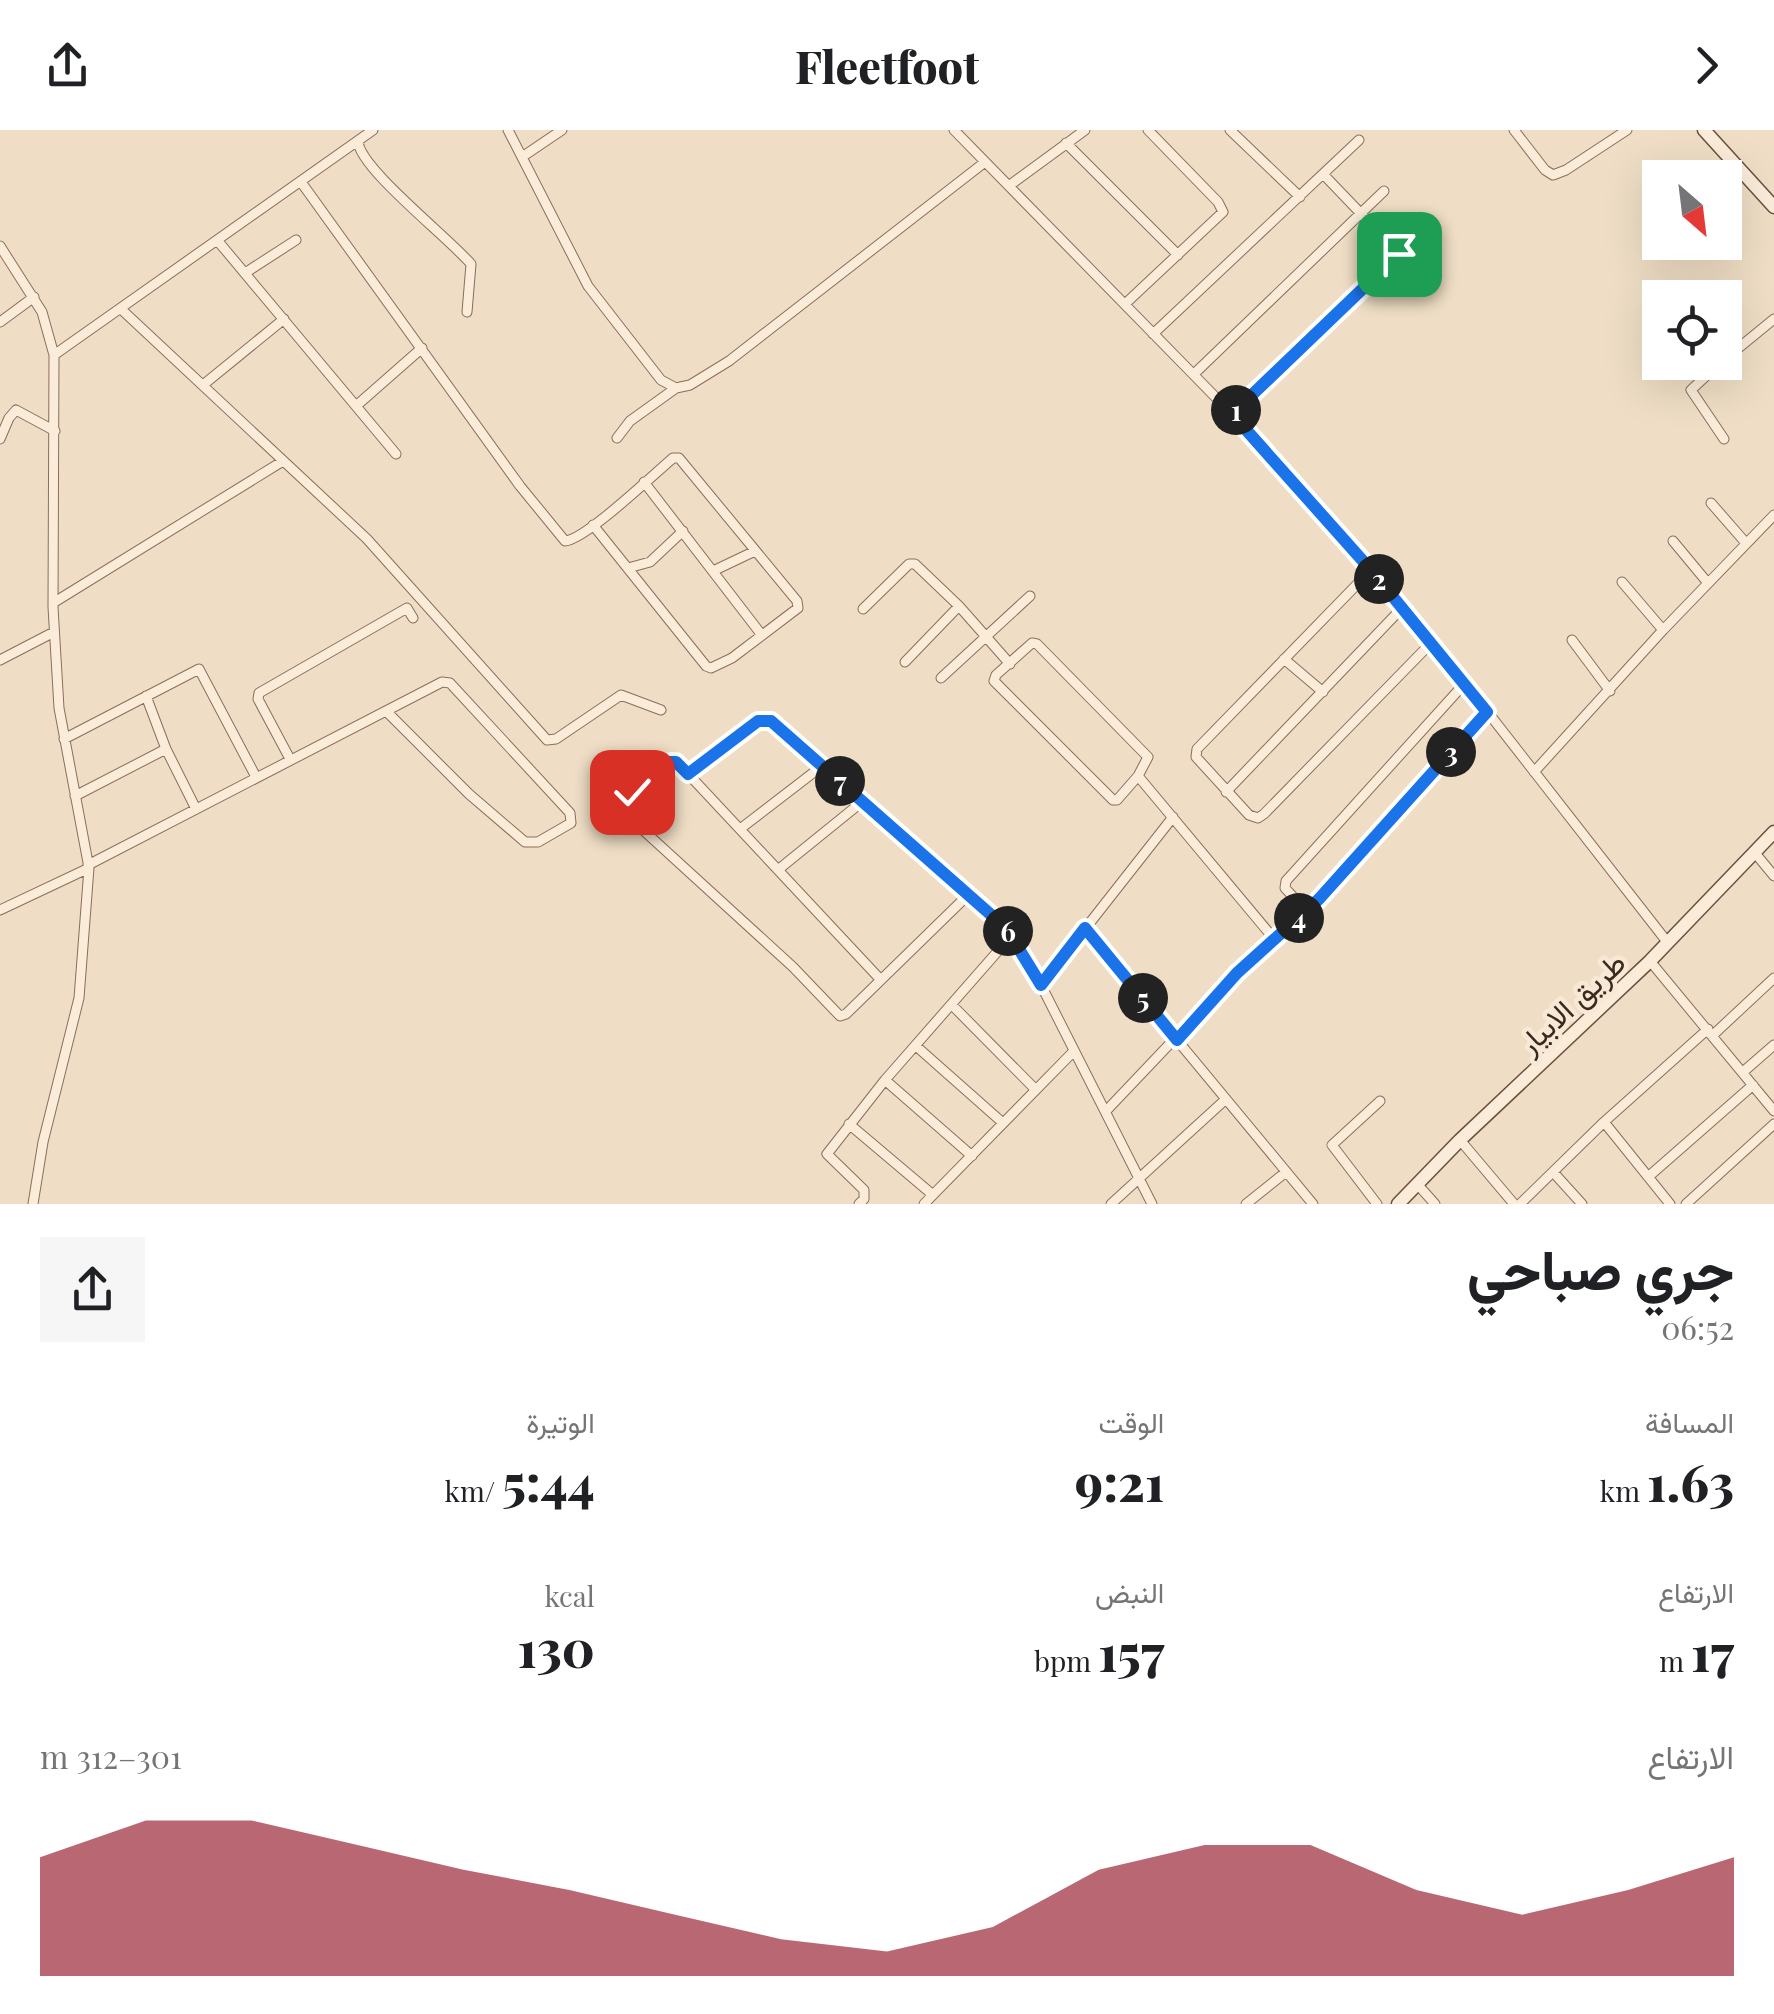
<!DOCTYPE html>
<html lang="ar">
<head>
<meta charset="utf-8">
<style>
	body { margin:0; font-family:"Playfair Display",Vazirmatn,serif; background:#f6f6f6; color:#202124; direction:rtl; height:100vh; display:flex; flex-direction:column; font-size:38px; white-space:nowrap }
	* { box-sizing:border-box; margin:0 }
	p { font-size:32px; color:#757577 }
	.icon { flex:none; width:55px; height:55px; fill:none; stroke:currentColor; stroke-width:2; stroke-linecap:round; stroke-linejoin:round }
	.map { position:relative; height:1074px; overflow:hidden; direction:ltr }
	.sheet { display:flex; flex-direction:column; background:#fff; flex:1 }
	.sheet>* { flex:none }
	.needle { width:65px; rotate:152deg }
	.controls { position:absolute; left:1642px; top:30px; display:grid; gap:20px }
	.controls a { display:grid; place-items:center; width:100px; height:100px; border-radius:0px; background:#fff; box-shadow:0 10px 40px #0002; font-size:50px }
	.pin { position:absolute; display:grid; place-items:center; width:85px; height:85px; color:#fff; margin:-42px; border-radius:20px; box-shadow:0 5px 15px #0006 }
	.km { position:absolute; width:50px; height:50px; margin:-25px; border-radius:50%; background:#222; color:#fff; font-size:28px; line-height:50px; text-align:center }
	.round { display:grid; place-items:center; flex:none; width:105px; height:105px; border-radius:0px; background:#f6f6f6 }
	.headline { display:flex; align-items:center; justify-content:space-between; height:170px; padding:0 40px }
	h1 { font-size:55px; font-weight:800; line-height:75px }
	.stats { display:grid; grid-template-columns:repeat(3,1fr); gap:15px; height:170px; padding:10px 40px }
	.stats div { display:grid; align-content:center }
	.stats b { font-size:50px; font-weight:800 }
	.stats small { font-size:28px; font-weight:400 }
	.stats p { font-size:28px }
	.chart { height:280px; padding:20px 40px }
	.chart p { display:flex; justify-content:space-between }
	.chart svg { width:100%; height:180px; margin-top:10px; fill:#9c2938; opacity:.7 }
	header { display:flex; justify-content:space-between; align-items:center; height:130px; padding:0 40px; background:#fff; font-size:45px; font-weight:800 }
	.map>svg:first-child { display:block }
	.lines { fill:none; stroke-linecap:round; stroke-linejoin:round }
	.street-casing { stroke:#8b6e5b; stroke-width:11 }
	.secondary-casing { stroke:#6d4f3e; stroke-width:15 }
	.street { stroke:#faecd9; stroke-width:9 }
	.secondary { stroke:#faecd9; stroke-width:12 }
	.route-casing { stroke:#fff; stroke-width:20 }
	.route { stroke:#1a73e8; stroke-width:12 }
	.labels { text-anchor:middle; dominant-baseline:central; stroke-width:9; stroke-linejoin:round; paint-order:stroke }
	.street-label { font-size:30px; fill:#3b291f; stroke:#f7e9d5 }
</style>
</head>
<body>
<header><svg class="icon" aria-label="forward" viewBox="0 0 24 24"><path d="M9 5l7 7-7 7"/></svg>Fleetfoot<svg class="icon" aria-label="share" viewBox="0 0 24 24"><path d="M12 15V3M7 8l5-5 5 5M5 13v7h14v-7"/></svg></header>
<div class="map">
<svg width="1774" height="1074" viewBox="0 0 1774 1074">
	<rect width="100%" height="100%" fill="#efdec5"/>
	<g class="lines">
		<defs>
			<path id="street" d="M 508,0 L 588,156 L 661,250 L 676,258 L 690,255 L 729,231 L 985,32
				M 954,0 L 1232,284 L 1371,440 L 1465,553 L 1668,813
				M 1230,0 L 1300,67
				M 1514,0 L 1545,40 L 1553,45 L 1566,40 L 1627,0
				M 358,11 C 359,38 448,107 471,134 L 467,182
				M 1066,13 L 1178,125
				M 522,27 L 562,0
				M 1323,44 L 1416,141
				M 301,52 L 520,356 L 565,411 C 585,410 653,345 673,328 L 679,328 L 797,471 L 798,478 L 732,528 L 711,538 L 706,536 L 593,395
				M 1010,55 L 1085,0
				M 217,110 L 396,324
				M 0,116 L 42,182 L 54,225 L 53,477 L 59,578 L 89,738 L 79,868 L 43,1012 L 33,1074
				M 245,143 L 296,110
				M 1125,174 L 1223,82 L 1218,72 L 1148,0
				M 121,179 L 367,409 L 547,610 L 556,609 L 621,565 L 661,580
				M 0,192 L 34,167
				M 1153,204 L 1359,10
				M 54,225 L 373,0
				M 1725,229 L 1774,189
				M 1721,232 L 1691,260 L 1724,309
				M 1194,244 L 1384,61
				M 203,255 L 284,189
				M 356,276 L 422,218
				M 1232,284 L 1399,124
				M 617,308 L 630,291 L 676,258
				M 0,309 L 9,288 L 16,280 L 55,301
				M 644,352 L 761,504
				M 1711,373 L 1745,412
				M 1673,411 L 1707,452
				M 628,438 L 650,432 L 683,401
				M 1371,440 L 1197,619 L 1196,627 L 1249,685 L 1258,688 L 1264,684 L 1431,513
				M 713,441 L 755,421
				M 1622,452 L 1663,500
				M 53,473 L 283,331
				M 863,479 L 909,434 L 915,434 L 959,476 L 1010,534
				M 1572,510 L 1610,561
				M 1032,513 L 1037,514 L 1148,627 L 1138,646 L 1117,670 L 1113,670 L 994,551 L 996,545 Z
				M 1284,529 L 1323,562
				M 0,530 L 54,502
				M 905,532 L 959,476
				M 941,548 L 1030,466
				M 146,566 L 166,619 L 196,679
				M 64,609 L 199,539 L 256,647
				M 290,629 L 258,569 L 259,563 L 407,478 L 413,488
				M 1534,642 L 1663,500 L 1774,385
				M 688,644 L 758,591 L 771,591 L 1012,805 L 1041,855 L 1152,1074
				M 1138,646 L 1275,810
				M 1226,662 L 1402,478
				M 75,666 L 166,619
				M 740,699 L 822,636
				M 1755,723 L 1774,746
				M 88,735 L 442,552 L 450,553 L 570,683 L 571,693 L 538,712 L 525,712 L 469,664 L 386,581
				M 779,739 L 863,671
				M 0,780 L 89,738
				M 1307,782 L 1285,758 L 1286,751 L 1465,553
				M 1085,799 L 1313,1074
				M 1650,831 L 1774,981
				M 880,849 L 677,632 L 670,631 L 619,674 L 620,679 L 793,837 L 840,886 L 846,884 L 969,764
				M 1041,855 L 1173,687
				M 952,875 L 1036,960
				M 1713,905 L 1774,848
				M 916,916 L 1003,993
				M 1743,942 L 1774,915
				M 885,950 L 972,1026
				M 1106,981 L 1237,843 L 1319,769 L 1487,582
				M 1604,992 L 1670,1074
				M 849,994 L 933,1065
				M 1460,1010 L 1514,1074
				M 1553,1042 L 1582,1074
				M 1648,1047 L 1753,955
				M 1418,1055 L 1435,1074
				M 859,1074 L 864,1069 L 864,1060 L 827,1024 L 885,950 L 1012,805
				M 924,1074 L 1073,922
				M 1111,1074 L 1226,969
				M 1246,1074 L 1286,1042
				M 1377,1074 L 1332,1015 L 1380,971
				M 1520,1074 L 1604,992 L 1708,899
				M 1686,1074 L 1774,994"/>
			<path id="secondary" d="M 1704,0 L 1774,77
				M 1398,1074 L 1460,1010 L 1650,831 L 1774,702"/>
		</defs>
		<use href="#street" class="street-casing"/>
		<use href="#secondary" class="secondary-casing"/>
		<use href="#street" class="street"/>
		<use href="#secondary" class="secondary"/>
	</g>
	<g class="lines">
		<defs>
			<path id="route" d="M 632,662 L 670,632 L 676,632 L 688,644 L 758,591 L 771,591 L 1006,798 L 1041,855 L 1085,798 L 1177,910 L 1237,843 L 1319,769 L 1487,582 L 1371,440 L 1232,284 L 1399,124"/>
		</defs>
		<use href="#route" class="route-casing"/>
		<use href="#route" class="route"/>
	</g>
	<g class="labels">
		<g class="street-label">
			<text transform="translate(1571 872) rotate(-43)">طريق الابيار</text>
		</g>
	</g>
</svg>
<div class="controls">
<a><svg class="needle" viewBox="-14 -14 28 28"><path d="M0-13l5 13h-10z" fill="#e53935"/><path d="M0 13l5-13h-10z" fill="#757577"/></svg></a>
<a><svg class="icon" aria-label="locate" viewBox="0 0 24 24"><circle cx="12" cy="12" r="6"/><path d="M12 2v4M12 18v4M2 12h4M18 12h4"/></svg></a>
</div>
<div class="pin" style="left:1399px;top:124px;background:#1e9e55"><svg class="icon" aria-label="arrive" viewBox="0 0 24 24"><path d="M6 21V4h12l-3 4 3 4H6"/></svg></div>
<div class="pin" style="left:632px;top:662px;background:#d93025"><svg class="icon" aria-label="check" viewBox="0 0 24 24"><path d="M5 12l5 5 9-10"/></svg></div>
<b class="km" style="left:1236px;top:280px">1</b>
<b class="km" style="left:1379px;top:449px">2</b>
<b class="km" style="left:1451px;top:622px">3</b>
<b class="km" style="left:1299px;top:788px">4</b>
<b class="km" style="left:1143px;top:868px">5</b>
<b class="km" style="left:1008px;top:801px">6</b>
<b class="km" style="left:840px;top:651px">7</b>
</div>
<section class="sheet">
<div class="headline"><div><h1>جري صباحي</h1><p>06:52</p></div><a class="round"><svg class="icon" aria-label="share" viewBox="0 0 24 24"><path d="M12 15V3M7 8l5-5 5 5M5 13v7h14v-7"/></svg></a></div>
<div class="stats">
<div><p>المسافة</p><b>1.63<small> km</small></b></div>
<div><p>الوقت</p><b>9:21</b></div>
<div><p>الوتيرة</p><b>5:44<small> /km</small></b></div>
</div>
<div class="stats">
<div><p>الارتفاع</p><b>17<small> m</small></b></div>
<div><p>النبض</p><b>157<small> bpm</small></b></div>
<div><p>kcal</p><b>130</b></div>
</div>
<div class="chart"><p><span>الارتفاع</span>301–312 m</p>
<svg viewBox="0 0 160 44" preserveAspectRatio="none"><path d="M0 44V15L10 6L20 6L30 12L40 18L50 23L60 29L70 35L80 38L90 32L100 18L110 12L120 12L130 23L140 29L150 23L160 15V44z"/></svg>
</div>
</section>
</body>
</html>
